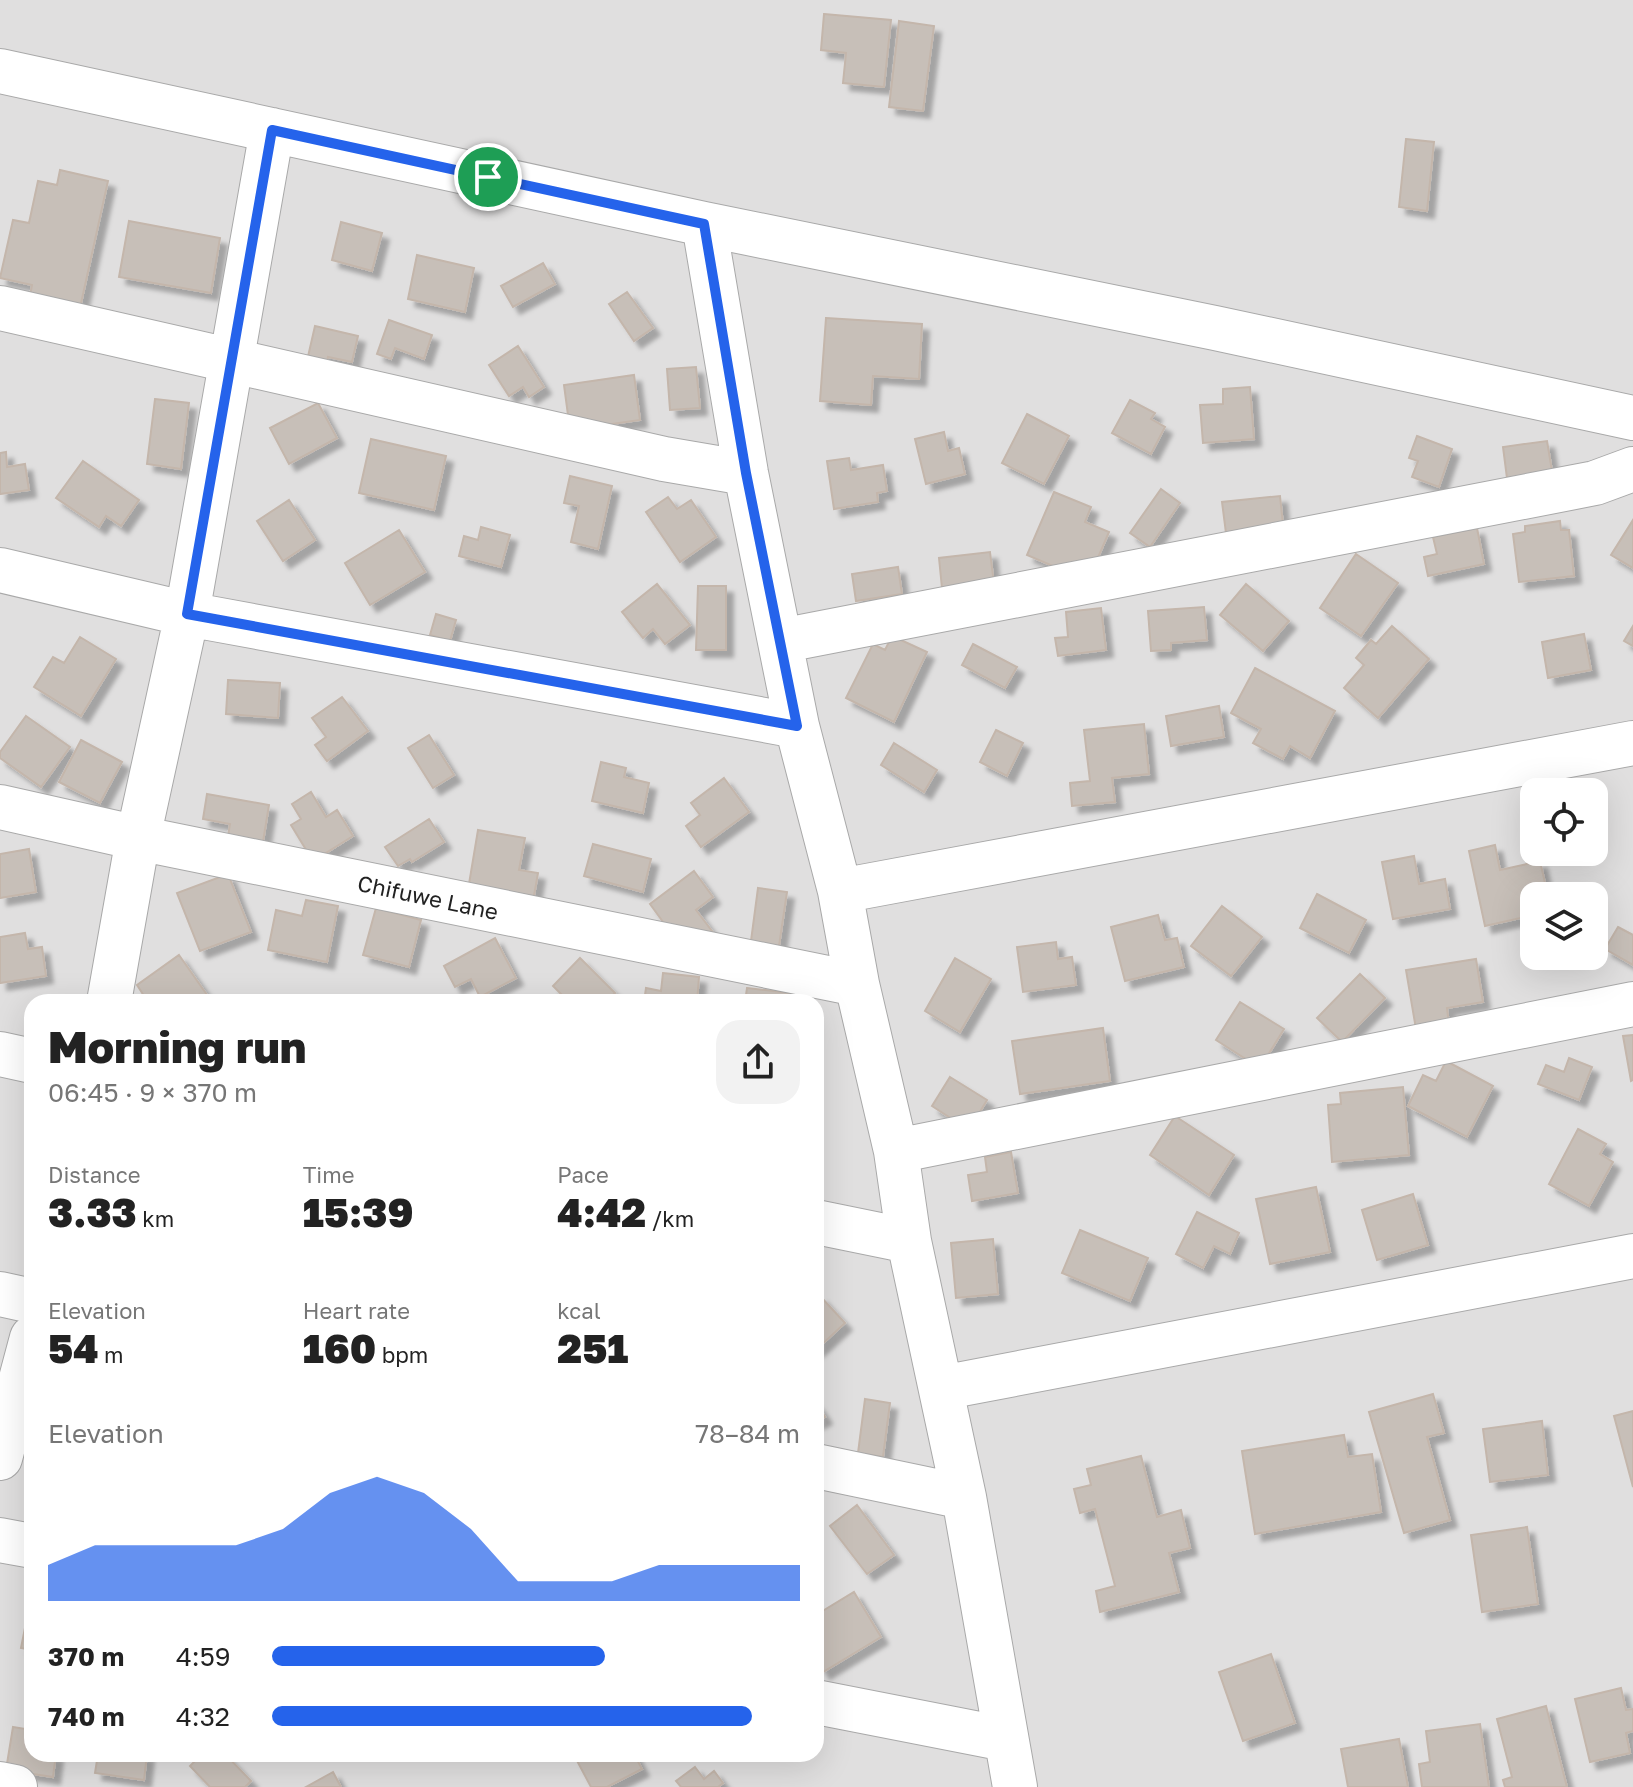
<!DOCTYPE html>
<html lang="en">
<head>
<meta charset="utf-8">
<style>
	body { margin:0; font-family:"Golos Text",sans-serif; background:#f2f2f2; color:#222; height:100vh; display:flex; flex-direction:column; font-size:30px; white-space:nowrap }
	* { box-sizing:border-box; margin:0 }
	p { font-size:26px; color:#767676 }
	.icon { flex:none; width:44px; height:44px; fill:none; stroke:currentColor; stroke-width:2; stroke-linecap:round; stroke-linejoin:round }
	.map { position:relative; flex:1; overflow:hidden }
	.details { position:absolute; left:24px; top:994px; width:800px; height:768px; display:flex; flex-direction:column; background:#fff; border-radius:24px; box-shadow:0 8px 32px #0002 }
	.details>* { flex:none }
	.controls { position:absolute; left:1520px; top:778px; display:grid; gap:16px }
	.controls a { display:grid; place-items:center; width:88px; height:88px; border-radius:16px; background:#fff; box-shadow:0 8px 32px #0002; font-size:40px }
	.pin { position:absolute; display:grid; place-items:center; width:68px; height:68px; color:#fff; margin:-34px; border:4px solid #fff; border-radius:50%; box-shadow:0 2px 8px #0007 }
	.round { display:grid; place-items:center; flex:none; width:84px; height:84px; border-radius:24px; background:#f2f2f2 }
	.head { display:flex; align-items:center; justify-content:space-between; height:136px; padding:0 24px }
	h1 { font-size:44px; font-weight:800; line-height:60px }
	.metrics { display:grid; grid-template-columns:repeat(3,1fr); gap:12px; height:136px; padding:8px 24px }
	.metrics div { display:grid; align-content:center }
	.metrics b { font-size:40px; font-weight:800 }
	.metrics small { font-size:22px; font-weight:400 }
	.metrics p { font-size:22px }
	.chart { height:224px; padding:16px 24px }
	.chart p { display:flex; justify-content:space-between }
	.chart svg { width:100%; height:144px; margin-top:8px; fill:#2563eb; opacity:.7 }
	ul { padding:0 24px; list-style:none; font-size:26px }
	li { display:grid; grid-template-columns:128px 96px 1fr; align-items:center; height:60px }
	li i { height:20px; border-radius:10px; background:#2563eb }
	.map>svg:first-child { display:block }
	.residential { fill:#e0dfdf; fill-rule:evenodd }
	.building { fill:#c7bfb8; stroke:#c4b6ab; stroke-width:2; filter:url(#shadow) }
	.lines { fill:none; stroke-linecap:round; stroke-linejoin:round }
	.minor-casing { stroke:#a9a9a9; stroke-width:46 }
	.minor { stroke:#fff; stroke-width:44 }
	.route-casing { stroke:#fff; stroke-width:16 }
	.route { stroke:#2563eb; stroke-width:10 }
	.labels { text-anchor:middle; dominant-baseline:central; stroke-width:7; stroke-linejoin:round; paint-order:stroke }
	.street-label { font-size:22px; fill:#222; stroke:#fff }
</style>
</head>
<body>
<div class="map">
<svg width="1633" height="1787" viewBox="0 0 1633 1787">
	<defs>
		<filter id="shadow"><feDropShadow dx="7" dy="7" stdDeviation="2" flood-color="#0004"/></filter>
	</defs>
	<rect width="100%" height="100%" fill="#f2efe9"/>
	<path class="residential" d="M 0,0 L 1633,0 L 1633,1787 L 0,1787 ZM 1534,792 L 1594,792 L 1594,852 L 1534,852 ZM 1534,896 L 1594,896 L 1594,956 L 1534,956 ZM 32,1002 L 816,1002 L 816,1754 L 32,1754 Z"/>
	<path class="building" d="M 824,14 L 891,20 L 884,87 L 843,83 L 846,53 L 821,50 Z
		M 899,21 L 934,26 L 923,111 L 889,107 Z
		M 1406,139 L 1434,142 L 1427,211 L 1399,207 Z
		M 60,170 L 108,181 L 78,317 L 28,306 L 32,285 L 0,278 L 13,220 L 29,223 L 38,181 L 57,185 Z
		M 129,221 L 220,238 L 211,293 L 119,277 Z
		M 341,222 L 382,233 L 372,271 L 332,260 Z
		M 417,255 L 474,268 L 465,312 L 408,299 Z
		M 543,263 L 555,284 L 513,307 L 501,286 Z
		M 627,292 L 653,328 L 634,341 L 609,304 Z
		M 826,318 L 922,324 L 919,379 L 873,376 L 871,405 L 820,401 Z
		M 389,320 L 432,335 L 424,359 L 395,348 L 391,359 L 377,354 Z
		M 315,326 L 358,336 L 352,362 L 328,357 L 324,378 L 304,374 Z
		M 518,346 L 544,387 L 529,397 L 523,387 L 509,396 L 489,365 Z
		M 696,367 L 700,408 L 670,410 L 667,369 Z
		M 634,375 L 640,420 L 570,430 L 564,385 Z
		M 1250,387 L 1254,439 L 1203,443 L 1200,405 L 1223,404 L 1223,389 Z
		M 155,399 L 189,403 L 181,469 L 147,464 Z
		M 1130,400 L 1155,413 L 1151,419 L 1165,427 L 1151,454 L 1112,433 Z
		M 318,403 L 337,438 L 289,464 L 270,428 Z
		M 1027,414 L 1069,436 L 1044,484 L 1002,463 Z
		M 944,432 L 948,451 L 959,448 L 965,474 L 926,484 L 915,439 Z
		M 1417,436 L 1452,449 L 1439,487 L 1412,477 L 1418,461 L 1409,458 Z
		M 371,439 L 446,456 L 434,510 L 359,493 Z
		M 1547,441 L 1552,471 L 1507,478 L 1503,447 Z
		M 6,452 L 7,467 L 25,464 L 29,490 L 0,494 L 0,453 Z
		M 849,458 L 851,470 L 883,465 L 887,491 L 877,493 L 878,502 L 834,509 L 827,461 Z
		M 83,461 L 139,500 L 121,526 L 106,516 L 99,527 L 56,498 Z
		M 570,476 L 612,486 L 598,549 L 571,542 L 579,506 L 564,503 Z
		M 1161,489 L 1180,503 L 1150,547 L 1130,533 Z
		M 1054,492 L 1091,507 L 1085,522 L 1109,532 L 1088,581 L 1027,555 Z
		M 1280,496 L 1284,534 L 1227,541 L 1222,502 Z
		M 668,497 L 677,509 L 691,500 L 716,537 L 680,562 L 646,512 Z
		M 289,500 L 315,540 L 283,561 L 257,521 Z
		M 1633,520 L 1633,568 L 1611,555 Z
		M 1560,521 L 1561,530 L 1569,530 L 1574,576 L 1519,582 L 1513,534 L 1525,532 L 1525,526 Z
		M 481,527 L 510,535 L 501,567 L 459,556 L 464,536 L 478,540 Z
		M 1477,528 L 1484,564 L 1428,576 L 1424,557 L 1437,554 L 1433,537 Z
		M 399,530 L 425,572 L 370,605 L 345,563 Z
		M 990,552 L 995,592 L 943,598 L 939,558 Z
		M 1356,554 L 1398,583 L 1361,636 L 1320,608 Z
		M 898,567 L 902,594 L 856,601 L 852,574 Z
		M 657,584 L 690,625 L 665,644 L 653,629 L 643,638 L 622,612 Z
		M 1246,584 L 1289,621 L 1263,651 L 1220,615 Z
		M 698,586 L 726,586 L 726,650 L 696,650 Z
		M 1204,607 L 1207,640 L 1171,643 L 1171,650 L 1151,651 L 1148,611 Z
		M 1101,608 L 1106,650 L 1058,656 L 1055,638 L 1068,637 L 1066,612 Z
		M 436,614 L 456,620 L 450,641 L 430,635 Z
		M 1392,626 L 1429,659 L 1378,718 L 1344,688 L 1364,665 L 1356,658 L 1371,640 L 1376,644 Z
		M 1633,626 L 1633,646 L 1624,641 Z
		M 1584,634 L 1591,670 L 1548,678 L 1542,642 Z
		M 892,636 L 927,652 L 894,722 L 846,698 L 873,644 L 885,650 Z
		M 80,637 L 116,659 L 81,716 L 34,687 L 53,657 L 64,663 Z
		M 973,644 L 1017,667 L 1005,688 L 962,665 Z
		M 1255,668 L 1335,711 L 1310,758 L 1290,746 L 1283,759 L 1253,743 L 1261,729 L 1231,713 Z
		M 228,680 L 280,683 L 278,718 L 226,714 Z
		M 342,697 L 368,731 L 327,761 L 315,745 L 326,737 L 312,718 Z
		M 1219,706 L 1224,737 L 1171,746 L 1166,716 Z
		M 26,716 L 70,747 L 41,787 L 0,758 L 0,752 Z
		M 1144,724 L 1149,774 L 1112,778 L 1115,802 L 1072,806 L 1070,783 L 1090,781 L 1084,730 Z
		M 996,730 L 1023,743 L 1007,776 L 980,762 Z
		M 429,735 L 454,775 L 433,788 L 408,748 Z
		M 81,740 L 122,762 L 100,803 L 59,782 Z
		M 894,743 L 937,770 L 924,792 L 881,765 Z
		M 601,762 L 626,768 L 624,777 L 649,783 L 643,813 L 592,801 Z
		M 724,778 L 749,812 L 701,847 L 686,826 L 700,815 L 691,803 Z
		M 311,792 L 326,817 L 337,810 L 353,836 L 313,861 L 291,825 L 301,819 L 292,804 Z
		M 207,794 L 269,805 L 262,848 L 227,842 L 230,824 L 203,819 Z
		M 429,819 L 444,842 L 412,862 L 410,859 L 398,866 L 385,847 Z
		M 478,830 L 525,838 L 519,870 L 538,873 L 532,907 L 467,896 Z
		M 593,844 L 651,859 L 643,892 L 584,876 Z
		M 1495,845 L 1500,870 L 1540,861 L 1548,896 L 1534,896 L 1534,915 L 1485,926 L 1469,851 Z
		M 29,849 L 36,892 L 0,898 L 0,854 Z
		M 1414,856 L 1419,884 L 1445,879 L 1450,909 L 1393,919 L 1382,862 Z
		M 694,871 L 713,897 L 696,910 L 715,935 L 688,956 L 650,904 Z
		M 228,874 L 251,932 L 200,951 L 177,893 Z
		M 758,888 L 787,892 L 779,946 L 751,941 Z
		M 1317,894 L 1366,920 L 1349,953 L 1300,928 Z
		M 306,900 L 338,906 L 327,962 L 268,950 L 276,910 L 302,916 Z
		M 1222,906 L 1262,937 L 1231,976 L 1191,946 Z
		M 376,908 L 421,920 L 409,967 L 363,955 Z
		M 1158,915 L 1165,940 L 1177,938 L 1184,967 L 1125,981 L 1111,927 Z
		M 1618,927 L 1633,935 L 1633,965 L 1605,949 Z
		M 25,933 L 28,949 L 42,947 L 46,976 L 0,983 L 0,937 Z
		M 495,938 L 516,978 L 480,997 L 471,979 L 455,987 L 444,966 Z
		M 1056,942 L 1058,959 L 1072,957 L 1076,985 L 1023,992 L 1017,947 Z
		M 179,955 L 212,1002 L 148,1002 L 137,985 Z
		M 580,958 L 615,993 L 606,1002 L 569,1002 L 553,986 Z
		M 955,958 L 991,979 L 960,1032 L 925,1011 Z
		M 1476,959 L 1483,1002 L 1447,1008 L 1449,1024 L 1416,1029 L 1406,970 Z
		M 663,973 L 699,977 L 697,1002 L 644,1002 L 646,988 L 661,991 Z
		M 1360,974 L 1385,998 L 1342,1042 L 1317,1018 Z
		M 747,988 L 799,994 L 798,1002 L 745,1002 Z
		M 1240,1002 L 1284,1029 L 1260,1068 L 1216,1040 Z
		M 1103,1028 L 1110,1081 L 1020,1094 L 1012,1041 Z
		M 1633,1035 L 1633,1080 L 1631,1081 L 1623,1036 Z
		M 1569,1058 L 1592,1067 L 1579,1100 L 1538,1084 L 1546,1065 L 1564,1072 Z
		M 1446,1061 L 1493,1086 L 1467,1137 L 1408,1106 L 1423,1075 L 1436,1081 Z
		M 950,1077 L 987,1100 L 969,1130 L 932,1106 Z
		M 1403,1087 L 1409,1155 L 1332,1162 L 1328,1105 L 1341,1104 L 1340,1093 Z
		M 1175,1116 L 1234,1155 L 1209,1195 L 1150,1155 Z
		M 1578,1129 L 1606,1144 L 1600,1154 L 1613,1162 L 1589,1206 L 1549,1184 Z
		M 1011,1152 L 1018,1193 L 972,1201 L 968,1175 L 987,1172 L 985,1157 Z
		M 1316,1187 L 1330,1252 L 1270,1264 L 1256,1199 Z
		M 1413,1194 L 1428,1245 L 1377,1260 L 1362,1210 Z
		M 1197,1212 L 1239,1233 L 1230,1254 L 1214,1246 L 1203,1268 L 1176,1254 Z
		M 1080,1230 L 1148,1258 L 1130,1301 L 1062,1273 Z
		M 993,1239 L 998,1294 L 956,1298 L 951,1243 Z
		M 820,1296 L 845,1323 L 816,1350 L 816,1300 Z
		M 1433,1394 L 1444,1433 L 1427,1437 L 1450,1520 L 1404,1533 L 1369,1412 Z
		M 865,1399 L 890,1403 L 883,1457 L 858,1453 Z
		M 816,1403 L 825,1417 L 816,1422 Z
		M 1633,1411 L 1633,1487 L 1614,1416 Z
		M 1542,1421 L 1548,1475 L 1490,1482 L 1483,1429 Z
		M 1344,1435 L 1348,1457 L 1372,1454 L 1381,1512 L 1255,1534 L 1242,1451 Z
		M 1141,1456 L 1157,1517 L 1181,1510 L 1190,1548 L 1169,1553 L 1179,1592 L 1100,1612 L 1096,1591 L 1115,1586 L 1095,1509 L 1080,1513 L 1074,1489 L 1091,1485 L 1087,1469 Z
		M 857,1505 L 894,1555 L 867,1574 L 830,1526 Z
		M 1527,1527 L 1538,1604 L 1482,1612 L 1471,1535 Z
		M 854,1592 L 881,1637 L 823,1672 L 816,1660 L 816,1615 Z
		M 30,1603 L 32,1604 L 32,1650 L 21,1648 Z
		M 1271,1654 L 1295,1723 L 1243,1741 L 1219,1672 Z
		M 1621,1688 L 1626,1710 L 1633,1709 L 1633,1731 L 1626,1733 L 1630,1753 L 1590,1762 L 1575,1699 Z
		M 1546,1706 L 1567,1787 L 1505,1787 L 1503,1780 L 1512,1777 L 1497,1719 Z
		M 1480,1724 L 1489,1787 L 1422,1787 L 1419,1764 L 1430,1762 L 1426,1731 Z
		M 13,1727 L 32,1730 L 32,1754 L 56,1754 L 53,1777 L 6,1770 Z
		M 1399,1739 L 1408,1787 L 1348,1787 L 1341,1749 Z
		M 98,1754 L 147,1754 L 144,1780 L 95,1773 Z
		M 202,1754 L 225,1754 L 251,1781 L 245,1787 L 210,1787 L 190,1766 Z
		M 581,1754 L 611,1754 L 612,1758 L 619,1754 L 634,1754 L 642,1769 L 607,1787 L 591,1787 L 575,1757 Z
		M 695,1767 L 704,1779 L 714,1771 L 723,1783 L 718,1787 L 681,1787 L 676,1781 Z
		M 333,1772 L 341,1787 L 306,1787 Z"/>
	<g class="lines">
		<defs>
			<path id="minor" d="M 0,71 L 704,224 L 1215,328 L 1633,418
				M 704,224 L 746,473 L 797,726 L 840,891 L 857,984 L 896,1151 L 909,1241 L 964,1497 L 1015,1787
				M 0,308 L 664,459 L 746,473
				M 0,570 L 187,614 L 797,726
				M 780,641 L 1595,483 L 1633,469
				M 0,807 L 138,838 L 857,984
				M 840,891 L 1633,743
				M 109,1002 L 138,838 L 187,614 L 272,130
				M 0,1054 L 32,1061
				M 896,1151 L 1633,1004
				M 816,1222 L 909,1241
				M 0,1294 L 32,1301
				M 941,1388 L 1633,1256
				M 0,1458 L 32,1338
				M 816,1466 L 964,1497
				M 0,1540 L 32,1546
				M 816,1702 L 1005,1739
				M 0,1784 L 15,1787"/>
		</defs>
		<use href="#minor" class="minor-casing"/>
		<use href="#minor" class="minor"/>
	</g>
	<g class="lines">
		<defs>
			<path id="route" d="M 272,130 L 704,224 L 746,473 L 797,726 L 187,614 Z"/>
		</defs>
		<use href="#route" class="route-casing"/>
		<use href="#route" class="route"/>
	</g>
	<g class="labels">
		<g class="street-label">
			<text transform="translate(428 897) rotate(12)">Chifuwe Lane</text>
		</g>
	</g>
</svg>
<div class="controls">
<a><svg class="icon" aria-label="locate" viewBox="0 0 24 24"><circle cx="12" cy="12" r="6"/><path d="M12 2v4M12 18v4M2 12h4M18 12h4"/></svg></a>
<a><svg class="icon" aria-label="layers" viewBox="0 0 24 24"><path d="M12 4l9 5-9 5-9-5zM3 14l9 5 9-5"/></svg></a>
</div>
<div class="pin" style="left:488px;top:177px;background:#1e9e55"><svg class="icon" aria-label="arrive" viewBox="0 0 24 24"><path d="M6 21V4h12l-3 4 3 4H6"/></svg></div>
<section class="details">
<div class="head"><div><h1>Morning run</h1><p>06:45 · 9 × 370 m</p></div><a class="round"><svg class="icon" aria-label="share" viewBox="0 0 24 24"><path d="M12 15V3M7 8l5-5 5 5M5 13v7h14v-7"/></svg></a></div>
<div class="metrics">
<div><p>Distance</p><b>3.33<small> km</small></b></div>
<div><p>Time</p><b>15:39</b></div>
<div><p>Pace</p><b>4:42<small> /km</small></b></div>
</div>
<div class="metrics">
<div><p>Elevation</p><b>54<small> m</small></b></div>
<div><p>Heart rate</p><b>160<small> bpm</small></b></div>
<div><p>kcal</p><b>251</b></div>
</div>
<div class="chart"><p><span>Elevation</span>78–84 m</p>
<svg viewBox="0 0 160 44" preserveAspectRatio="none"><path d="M0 44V33L10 27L20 27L30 27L40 27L50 22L60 11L70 6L80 11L90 22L100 38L110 38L120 38L130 33L140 33L150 33L160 33V44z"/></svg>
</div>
<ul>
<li><b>370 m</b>4:59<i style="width:63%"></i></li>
<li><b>740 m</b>4:32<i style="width:91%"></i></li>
</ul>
</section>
</div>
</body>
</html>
